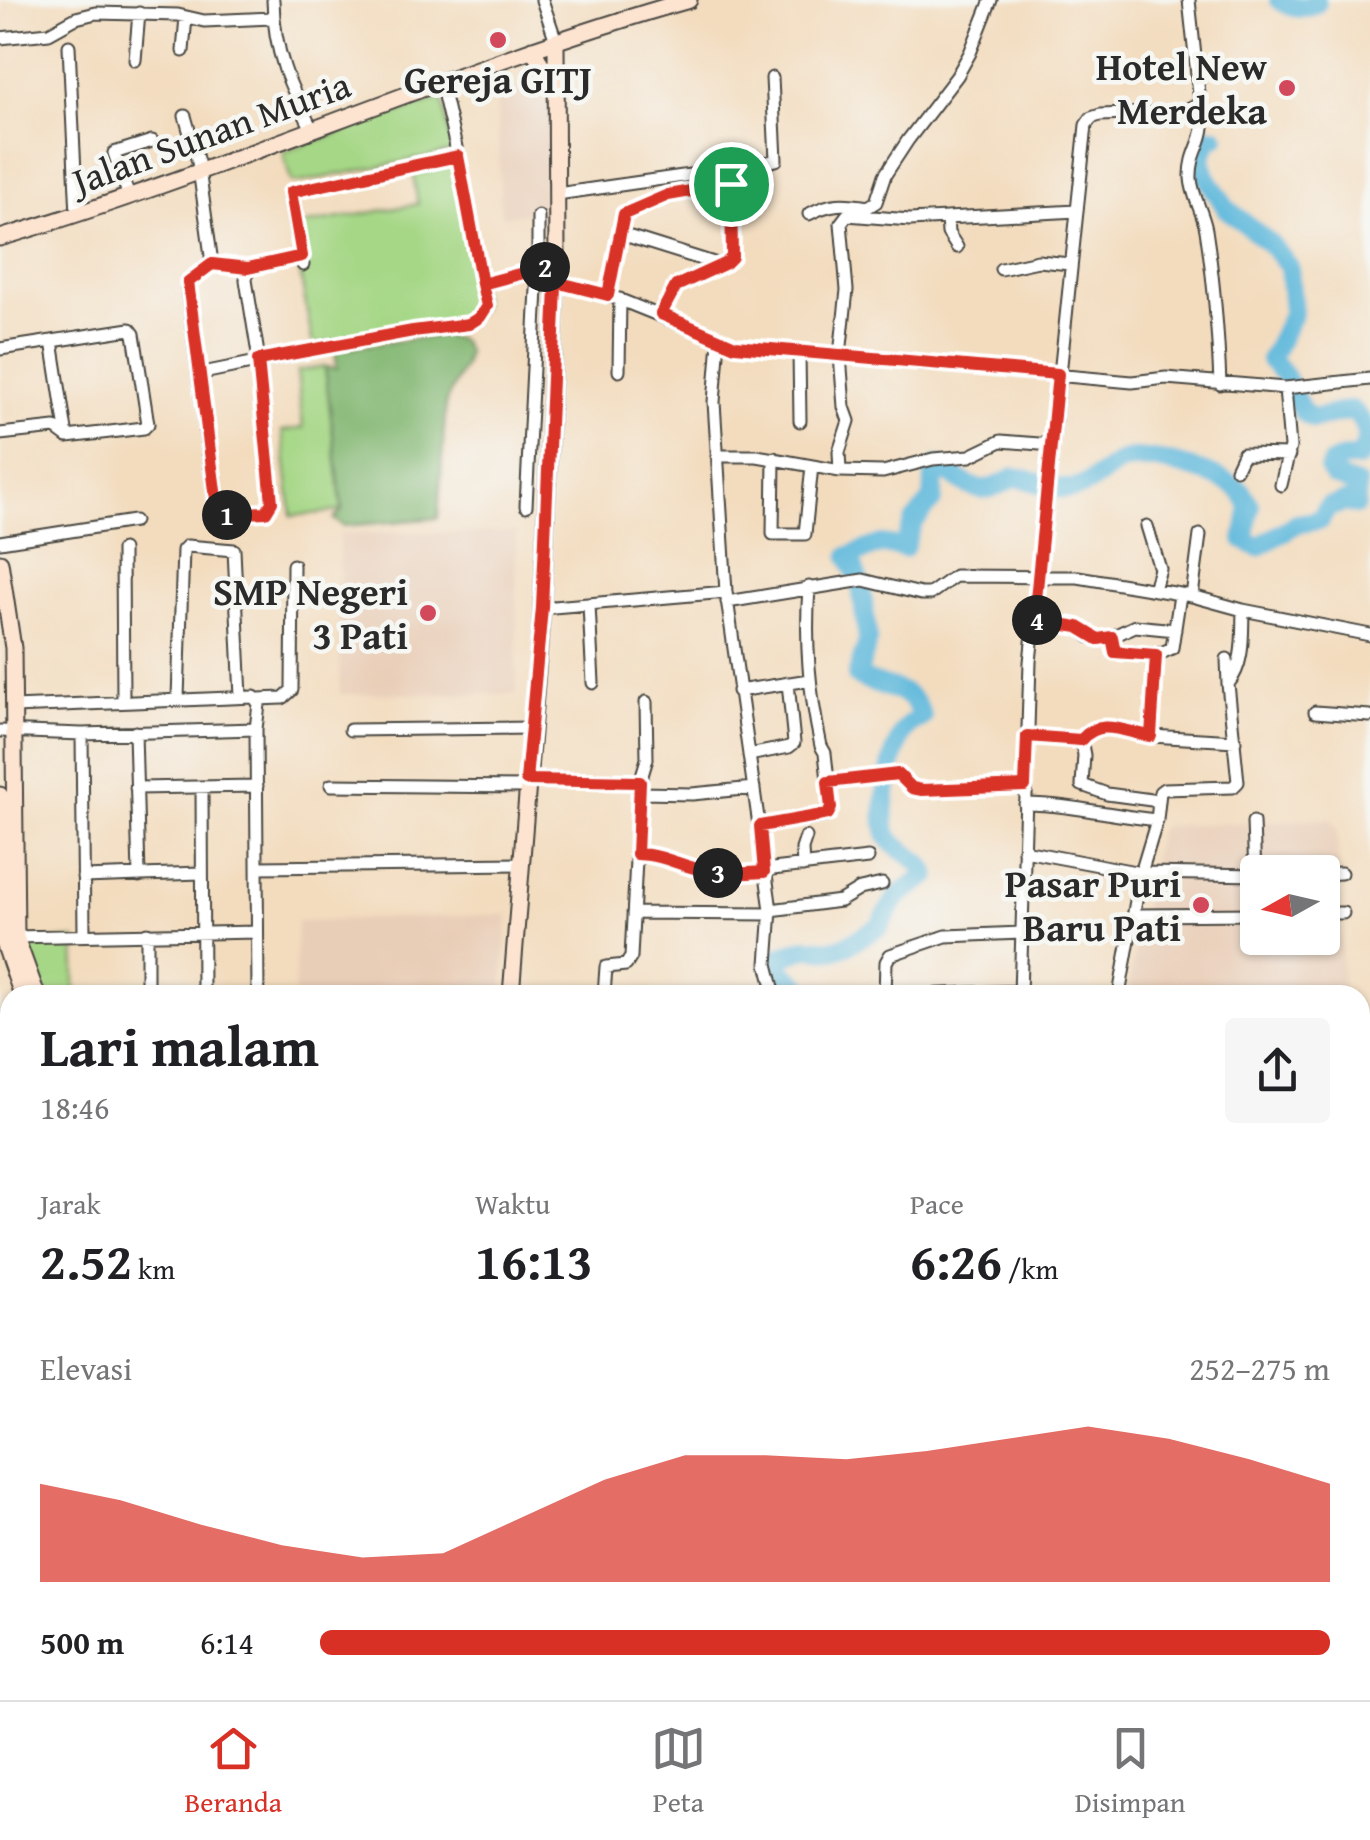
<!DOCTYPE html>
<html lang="id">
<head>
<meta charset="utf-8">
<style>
	body { margin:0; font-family:"Gentium Book Plus",serif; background:#f6f6f6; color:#202124; height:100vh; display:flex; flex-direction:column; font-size:38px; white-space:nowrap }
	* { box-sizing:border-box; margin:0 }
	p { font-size:32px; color:#757577 }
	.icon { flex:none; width:55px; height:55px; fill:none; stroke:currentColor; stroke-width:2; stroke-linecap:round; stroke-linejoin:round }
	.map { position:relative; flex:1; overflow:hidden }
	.drawer { position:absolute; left:0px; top:985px; width:1370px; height:715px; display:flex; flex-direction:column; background:#fff; border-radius:30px 30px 0 0; box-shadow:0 2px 8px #0004 }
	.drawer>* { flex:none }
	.needle { width:65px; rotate:262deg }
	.fabs { position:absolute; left:1240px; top:855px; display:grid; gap:20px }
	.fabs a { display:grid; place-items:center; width:100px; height:100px; border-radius:10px; background:#fff; box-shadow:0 2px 8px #0004; font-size:50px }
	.pin { position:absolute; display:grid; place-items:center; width:85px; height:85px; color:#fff; margin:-42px; border:5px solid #fff; border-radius:50%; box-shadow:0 2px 10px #0007 }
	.km { position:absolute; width:50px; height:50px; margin:-25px; border-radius:50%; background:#222; color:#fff; font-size:28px; line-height:50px; text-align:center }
	.round { display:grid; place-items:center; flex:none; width:105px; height:105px; border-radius:10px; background:#f6f6f6 }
	.overview { display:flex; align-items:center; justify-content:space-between; height:170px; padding:0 40px }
	h1 { font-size:55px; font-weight:700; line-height:75px }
	.stats { display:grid; grid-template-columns:repeat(3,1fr); gap:15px; height:170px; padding:10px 40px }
	.stats div { display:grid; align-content:center }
	.stats b { font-size:50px; font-weight:700 }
	.stats small { font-size:28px; font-weight:400 }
	.stats p { font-size:28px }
	.chart { height:280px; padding:20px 40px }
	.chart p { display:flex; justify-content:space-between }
	.chart svg { width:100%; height:180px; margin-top:10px; fill:#d93025; opacity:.7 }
	ul { padding:0 40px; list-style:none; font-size:32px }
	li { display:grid; grid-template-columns:160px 120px 1fr; align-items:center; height:75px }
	li i { height:25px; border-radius:12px; background:#d93025 }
	.tabs { display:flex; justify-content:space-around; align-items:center; height:140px; border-top:2px solid #e0e0e0; background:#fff; font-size:28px; color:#757577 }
	.tabs a { display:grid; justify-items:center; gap:5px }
	.tabs .current { color:#d93025 }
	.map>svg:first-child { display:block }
	.built { fill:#e9ceb7; fill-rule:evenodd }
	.green { fill:#a6d786; stroke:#688158; stroke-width:2.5 }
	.forest { fill:#84b873; stroke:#58724f; stroke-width:2.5 }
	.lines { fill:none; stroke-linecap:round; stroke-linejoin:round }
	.river { stroke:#5db8db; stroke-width:20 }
	.minor-casing { stroke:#494641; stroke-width:15 }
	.secondary-casing { stroke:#494641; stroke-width:19 }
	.minor { stroke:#fff; stroke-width:11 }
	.secondary { stroke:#fde4d1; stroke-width:15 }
	.route-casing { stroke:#fff; stroke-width:20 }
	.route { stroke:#d93025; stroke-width:12 }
	.poi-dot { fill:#d1495b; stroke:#f6f6f2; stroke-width:4 }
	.labels { text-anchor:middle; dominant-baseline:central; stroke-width:9; stroke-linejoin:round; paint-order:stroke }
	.poi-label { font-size:38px; font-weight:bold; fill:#2b2b2b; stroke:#f6f6f2; text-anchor:end }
	.street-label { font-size:38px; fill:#2b2b2b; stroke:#f6f6f2 }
</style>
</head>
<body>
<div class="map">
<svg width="1370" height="1700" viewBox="0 0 1370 1700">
	<rect width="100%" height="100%" fill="#f6f6f2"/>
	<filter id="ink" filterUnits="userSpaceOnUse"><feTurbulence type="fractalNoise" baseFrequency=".01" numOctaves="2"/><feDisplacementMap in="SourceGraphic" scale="20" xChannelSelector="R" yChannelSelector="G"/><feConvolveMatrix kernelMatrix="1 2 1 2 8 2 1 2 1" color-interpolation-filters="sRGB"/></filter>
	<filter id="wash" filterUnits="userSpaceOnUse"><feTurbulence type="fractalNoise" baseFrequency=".0048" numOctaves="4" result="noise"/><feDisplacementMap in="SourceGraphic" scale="40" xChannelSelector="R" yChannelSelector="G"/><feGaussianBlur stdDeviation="2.25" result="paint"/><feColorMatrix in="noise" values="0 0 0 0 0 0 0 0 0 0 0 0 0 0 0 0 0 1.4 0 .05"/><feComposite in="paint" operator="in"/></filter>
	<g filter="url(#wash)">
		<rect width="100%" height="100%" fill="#f3dcbe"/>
		<path class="built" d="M 553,88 L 552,211 L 501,216 L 496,91 Z
			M 516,532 L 517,694 L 340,694 L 339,533 Z
			M 1328,819 L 1334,822 L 1337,830 L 1343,995 L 1127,995 L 1158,831 L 1164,826 ZM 1258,872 L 1322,872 L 1322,938 L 1258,938 Z
			M 508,914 L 502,995 L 294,995 L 297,921 Z"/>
		<path class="green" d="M 442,98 L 453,152 L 297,183 L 291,181 L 283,152 Z
			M 455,165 L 482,304 L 477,313 L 466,318 L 313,345 L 299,267 L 301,225 L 418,204 L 413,174 Z
			M 325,367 L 342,511 L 292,516 L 282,431 L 303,428 L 297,371 Z
			M 75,939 L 75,995 L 41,995 L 22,941 Z
			M 10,1509 L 10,1690 L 193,1690 L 197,1700 L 0,1700 L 0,1514 Z
			M 1212,1690 L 1340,1690 L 1339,1700 L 1209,1700 Z"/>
		<path class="forest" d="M 444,335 L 460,340 L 467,351 L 464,365 L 446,401 L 438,518 L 343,526 L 334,519 L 342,510 L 325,367 L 337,368 L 335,349 Z"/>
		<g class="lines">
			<path class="river" d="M 1279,0 C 1292,8 1302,11 1316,4 L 1315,0
				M 1215,137 L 1209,137 L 1201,159 L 1206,176 L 1226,208 L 1269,243 L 1289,266 L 1293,313 L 1270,360 L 1283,373 L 1289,385
				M 806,995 C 798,978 778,977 777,958 L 806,948 L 834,950 L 847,945 L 879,927 L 898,896 L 927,876 C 921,856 900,854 889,838 C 877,820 892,742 908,726 C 912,722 917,721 922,717 C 910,682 884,692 857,676 L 868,641 L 861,586 L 849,556 L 881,544 L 904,548 L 913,523 L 933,499 L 934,470 L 938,466 C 969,485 978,501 1014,477 C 1033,479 1048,489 1068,489 C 1089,489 1104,469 1123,461 C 1148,452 1214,473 1236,487 C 1243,492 1246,498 1250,506 L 1244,540 L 1258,547 L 1296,524 L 1320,520 L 1328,507 L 1346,502 L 1356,505 L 1357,485 L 1333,476 L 1329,470 L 1332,463 L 1344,458 L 1359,458 C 1370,440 1368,425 1352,410 L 1314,419 L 1303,412 L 1293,394
				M 1006,1700 L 1011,1690"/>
		</g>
	</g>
	<g filter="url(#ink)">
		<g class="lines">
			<defs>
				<path id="minor" d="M 273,0 C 274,53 289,85 313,131
					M 542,0 L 556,41
					M 0,38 L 49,33 L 76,18 L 96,13 L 178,15 L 204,21 L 273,18
					M 69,46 L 77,215
					M 183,51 L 186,17
					M 135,60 L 139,13
					M 441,83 L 458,156
					M 1200,103 C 1211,140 1190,146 1191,178 C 1192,196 1203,212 1206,230 C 1214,281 1218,332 1220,384
					M 185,116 L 198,162 L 212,263
					M 557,194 L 690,175
					M 129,197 L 114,153 L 152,141
					M 809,214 C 831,202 844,203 868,207 L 876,202 L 885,175 L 908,140 L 957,76 L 970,53 L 991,0
					M 947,218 L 948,233 L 957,247
					M 621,234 L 720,265 L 732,257 L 731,184
					M 212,263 L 248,268 L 246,280 L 259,360 L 272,502 L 266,512 L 221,516 L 216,510 L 187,288 L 192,278 Z
					M 248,268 L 302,256
					M 1001,269 L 1038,261 L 1071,264
					M 556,282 L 608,295 L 735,346 L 1132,382 L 1166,378 L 1285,388 L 1370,379
					M 482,284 L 541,269
					M 608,295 L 624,214 L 668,195 L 745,182 L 754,165 L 776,160 L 772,78
					M 661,314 L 675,286 L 720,265
					M 52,341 L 67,437
					M 719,341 L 714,402 L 726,592 L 771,910 L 767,964 L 775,995
					M 0,349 L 130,329 L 134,334 L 148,424 L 144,428 L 67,437 L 55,428 L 0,434
					M 799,352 L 800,421
					M 619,371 L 620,299
					M 198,374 L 364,340 L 469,324 L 481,317 L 487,306 L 458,156 L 291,192 L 303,265
					M 1052,445 L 1001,441 L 970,456 L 933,459 L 883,472 L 840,471 L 839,452 L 849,421 L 844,407 L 840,355 L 847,290 L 841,223 L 847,215 L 910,220 L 1077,211
					M 717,456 L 757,456 L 840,471
					M 774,458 L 773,534 L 805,534 L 812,466
					M 1236,469 L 1243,454 L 1289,455
					M 1281,485 L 1290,447 L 1285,388
					M 526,506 L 538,269 L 538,216
					M 1147,526 L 1160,569 L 1154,589
					M 0,542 L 134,521
					M 122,550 L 123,701
					M 1192,596 L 1200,535
					M 727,602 L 863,580 L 921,594 L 930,594 L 955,576 L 1078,577 L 1192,596 L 1243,610 L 1370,635
					M 589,605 L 593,683
					M 542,608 L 726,592
					M 1034,619 L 1078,627 L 1090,637 L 1105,640 L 1135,626 L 1175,630
					M 1112,637 L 1115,652 L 1157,655
					M 1227,659 L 1228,684
					M 738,691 L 809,680
					M 178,698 L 183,550 L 187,546 L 234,550 L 241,697
					M 258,699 L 283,698 L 292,690 L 293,565
					M 14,707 L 254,697 L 259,704 L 256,729
					M 1315,712 L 1370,716
					M 350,730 L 531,728
					M 0,731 L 82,734 L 256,729 L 258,995
					M 135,732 L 139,876
					M 82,734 L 84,934
					M 1027,736 L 1081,740 C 1101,716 1125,734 1151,736 L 1157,655 L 1172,648 L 1180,595
					M 1151,736 L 1235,741
					M 1081,740 L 1084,755 L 1082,785 L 1107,794 L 1159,801
					M 749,755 L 789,747 L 794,743 L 788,683
					M 526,779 L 640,782
					M 828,782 L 898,774 L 912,788 L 922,790 L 1025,786
					M 331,785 L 526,787
					M 202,787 L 203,995
					M 136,788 L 257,786
					M 641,793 L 692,794 L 754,788
					M 1025,804 C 1069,804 1113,816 1157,820
					M 1253,822 L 1255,875
					M 760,826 L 826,816 L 831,808 L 825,753 L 821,746 C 809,690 805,644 809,587
					M 1024,851 L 1141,873
					M 637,854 C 663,854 682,867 707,871 C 727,875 745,874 764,871
					M 803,866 L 802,849 L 806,837
					M 258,867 L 521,864
					M 764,870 L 868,858
					M 1146,873 L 1258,875
					M 1322,874 L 1341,873
					M 83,877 L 201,873
					M 771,910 L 840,901 L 860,889 L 882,884
					M 633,913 L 771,914
					M 1322,913 L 1343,913
					M 1138,915 L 1258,914
					M 12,937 L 257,932
					M 511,991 L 558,995
					M 147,995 L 147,933
					M 604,995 L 606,967 L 626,965 L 631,957 L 640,782 L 647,759 L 646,702
					M 885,995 L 886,962 L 890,955 L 946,936 L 1022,933
					M 920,995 L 1020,991
					M 1020,995 L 1030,662 L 1086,125 L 1091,118 L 1100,115 L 1182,112 L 1200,103 L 1189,0
					M 1119,995 L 1141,873 L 1157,820 L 1160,792 L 1164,789 L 1233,787 L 1238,782 L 1228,684 C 1245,663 1242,636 1243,610
					M 0,1078 L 10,1077
					M 0,1203 L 10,1202
					M 1360,1412 L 1370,1413
					M 0,1423 L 10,1423
					M 1360,1545 L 1370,1545
					M 1360,1596 L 1370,1597
					M 307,1690 L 312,1700
					M 683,1690 L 685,1700
					M 722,1690 L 724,1700
					M 851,1690 L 857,1700
					M 807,1694 L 820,1690
					M 592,1700 L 594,1690
					M 641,1700 L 642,1690
					M 1339,1700 L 1340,1690"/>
				<path id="secondary" d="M 532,49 L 556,87
					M 0,238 C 233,169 455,66 689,0
					M 0,562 L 13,648 L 16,937 L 37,995
					M 0,795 L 2,937 L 22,995
					M 511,995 L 542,608 L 557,264 L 556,41
					M 1360,1133 L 1370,1127
					M 204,1690 L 208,1700
					M 218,1690 L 222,1700
					M 348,1700 L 367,1690"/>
			</defs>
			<use href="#minor" class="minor-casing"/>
			<use href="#secondary" class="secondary-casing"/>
			<use href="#minor" class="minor"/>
			<use href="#secondary" class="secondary"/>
		</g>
	</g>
	<g class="lines" filter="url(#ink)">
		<defs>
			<path id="route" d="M 731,184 L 668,195 L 624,214 L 608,295 L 556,282 L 557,264 L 482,284 L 487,306 L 480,317 L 469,324 L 413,331 L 258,360 L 272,502 L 266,512 L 218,514 L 188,282 L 212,264 L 248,268 L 302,256 L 291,192 L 458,156 L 482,284 L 557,264 L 542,608 L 526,780 L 640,782 L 637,854 C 663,854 682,867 707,871 C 727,875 745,873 764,872 L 760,826 L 828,814 L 831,808 L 828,782 L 898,774 L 912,788 L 922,790 L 1025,786 L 1027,736 L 1081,740 C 1101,716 1125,733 1151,736 L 1156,655 L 1115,652 L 1112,637 L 1098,639 L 1078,627 L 1034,620 L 1058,374 L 735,346 L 661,314 L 676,286 L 726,263 L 732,257 L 731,184"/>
		</defs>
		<use href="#route" class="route-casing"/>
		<use href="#route" class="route"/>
	</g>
	<g class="poi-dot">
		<circle cx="498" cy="40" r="10"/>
		<circle cx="1287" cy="88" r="10"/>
		<circle cx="428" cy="613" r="10"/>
		<circle cx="1201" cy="905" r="10"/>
	</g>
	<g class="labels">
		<g class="poi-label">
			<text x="1267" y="66">Hotel New<tspan x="1267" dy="44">Merdeka</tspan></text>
			<text x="498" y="79" text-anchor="middle">Gereja GITJ</text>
			<text x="408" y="591">SMP Negeri<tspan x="408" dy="44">3 Pati</tspan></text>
			<text x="1181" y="883">Pasar Puri<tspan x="1181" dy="44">Baru Pati</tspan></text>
		</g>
		<g class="street-label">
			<text transform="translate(211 132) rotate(-20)">Jalan Sunan Muria</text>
		</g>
	</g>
</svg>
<div class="fabs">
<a><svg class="needle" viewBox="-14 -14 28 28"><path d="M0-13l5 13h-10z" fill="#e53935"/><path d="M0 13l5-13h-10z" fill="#757577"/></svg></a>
</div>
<div class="pin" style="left:731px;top:184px;background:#1e9e55"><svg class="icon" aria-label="arrive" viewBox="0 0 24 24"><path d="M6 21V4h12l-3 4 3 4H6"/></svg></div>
<b class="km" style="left:227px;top:515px">1</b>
<b class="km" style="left:545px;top:267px">2</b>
<b class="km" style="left:718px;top:873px">3</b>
<b class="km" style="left:1037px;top:620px">4</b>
<section class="drawer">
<div class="overview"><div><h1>Lari malam</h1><p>18:46</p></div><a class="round"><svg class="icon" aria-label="share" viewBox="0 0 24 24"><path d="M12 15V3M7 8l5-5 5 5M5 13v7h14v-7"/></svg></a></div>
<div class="stats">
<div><p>Jarak</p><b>2.52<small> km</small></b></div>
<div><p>Waktu</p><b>16:13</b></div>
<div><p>Pace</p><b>6:26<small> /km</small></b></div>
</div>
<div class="chart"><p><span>Elevasi</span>252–275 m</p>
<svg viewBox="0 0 160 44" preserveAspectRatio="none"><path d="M0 44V20L10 24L20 30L30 35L40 38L50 37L60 28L70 19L80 13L90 13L100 14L110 12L120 9L130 6L140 9L150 14L160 20V44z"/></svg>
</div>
<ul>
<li><b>500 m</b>6:14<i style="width:100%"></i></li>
</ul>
</section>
</div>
<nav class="tabs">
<a class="current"><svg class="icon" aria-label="home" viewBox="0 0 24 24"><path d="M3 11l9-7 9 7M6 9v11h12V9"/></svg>Beranda</a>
<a><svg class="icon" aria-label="map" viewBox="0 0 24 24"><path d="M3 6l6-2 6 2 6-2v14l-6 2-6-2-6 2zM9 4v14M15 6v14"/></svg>Peta</a>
<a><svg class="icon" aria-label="saved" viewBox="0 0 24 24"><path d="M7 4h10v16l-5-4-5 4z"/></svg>Disimpan</a>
</nav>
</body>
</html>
